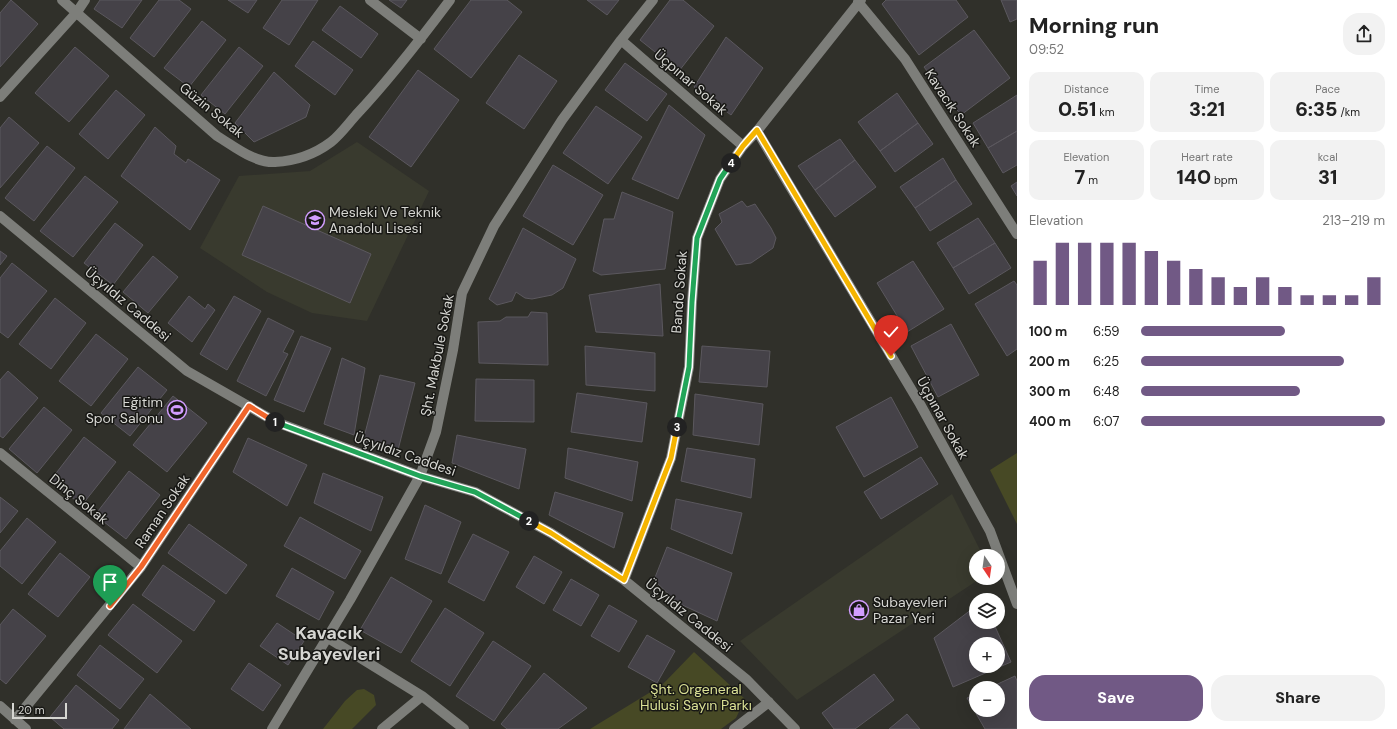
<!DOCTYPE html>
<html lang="en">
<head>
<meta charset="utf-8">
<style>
	body { margin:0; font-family:"DM Sans",sans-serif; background:#f2f2f2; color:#222; height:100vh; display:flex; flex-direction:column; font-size:15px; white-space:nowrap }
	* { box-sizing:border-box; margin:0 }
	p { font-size:13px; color:#767676 }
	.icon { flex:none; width:22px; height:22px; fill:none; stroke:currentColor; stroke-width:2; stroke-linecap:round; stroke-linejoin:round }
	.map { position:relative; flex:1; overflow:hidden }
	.drawer { display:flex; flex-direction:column; background:#fff; width:380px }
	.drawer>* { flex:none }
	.needle { width:26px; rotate:167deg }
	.controls { position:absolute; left:969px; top:549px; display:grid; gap:8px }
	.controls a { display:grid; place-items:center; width:36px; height:36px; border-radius:50%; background:#fff; box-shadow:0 4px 16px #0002; font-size:20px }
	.scale { position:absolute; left:12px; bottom:10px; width:55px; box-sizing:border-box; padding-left:4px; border:2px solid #d6d6d2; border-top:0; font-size:11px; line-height:14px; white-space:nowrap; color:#d6d6d2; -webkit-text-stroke:3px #181815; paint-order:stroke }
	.pin { position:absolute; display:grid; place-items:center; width:34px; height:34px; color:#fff; margin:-41px -17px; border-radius:50% 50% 50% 0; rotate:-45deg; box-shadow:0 0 4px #0007 }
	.pin .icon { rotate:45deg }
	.km { position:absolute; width:20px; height:20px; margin:-10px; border-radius:50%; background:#222; color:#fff; font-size:11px; line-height:20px; text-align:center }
	.round { display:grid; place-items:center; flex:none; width:42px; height:42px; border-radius:16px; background:#f2f2f2 }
	.head { display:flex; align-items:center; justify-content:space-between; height:68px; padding:0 12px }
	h1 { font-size:22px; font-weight:800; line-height:30px }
	.metrics { display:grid; grid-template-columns:repeat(3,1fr); gap:6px; height:68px; padding:4px 12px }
	.metrics div { display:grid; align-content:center; border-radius:10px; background:#f2f2f2; text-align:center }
	.metrics b { font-size:20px; font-weight:800 }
	.metrics small { font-size:11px; font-weight:400 }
	.metrics p { font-size:11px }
	.chart { height:112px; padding:8px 12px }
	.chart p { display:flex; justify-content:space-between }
	.chart svg { width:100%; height:72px; margin-top:4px; stroke:#715985; stroke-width:6 }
	.primary-button { display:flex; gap:8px; margin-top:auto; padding:8px 12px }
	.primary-button a { flex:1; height:46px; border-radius:16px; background:#715985; color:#fff; font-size:16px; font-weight:800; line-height:46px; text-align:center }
	.primary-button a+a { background:#f2f2f2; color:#222 }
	ul { padding:0 12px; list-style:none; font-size:13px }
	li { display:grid; grid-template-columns:64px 48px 1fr; align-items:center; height:30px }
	li i { height:10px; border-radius:5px; background:#715985 }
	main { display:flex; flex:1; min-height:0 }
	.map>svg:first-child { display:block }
	.built { fill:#393a2e }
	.green { fill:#474925 }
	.building { fill:#454248; stroke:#5b585e; fill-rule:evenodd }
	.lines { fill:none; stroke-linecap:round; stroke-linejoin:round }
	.minor { stroke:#7d7e7a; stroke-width:10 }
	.split-1-casing { stroke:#fff; stroke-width:8 }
	.split-2-casing { stroke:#fff; stroke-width:8 }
	.split-3-casing { stroke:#fff; stroke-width:8 }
	.split-4-casing { stroke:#fff; stroke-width:8 }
	.split-5-casing { stroke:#fff; stroke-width:8 }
	.split-1 { stroke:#f0652b; stroke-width:5 }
	.split-2 { stroke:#22a559; stroke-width:5 }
	.split-3 { stroke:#f5b400; stroke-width:5 }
	.split-4 { stroke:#22a559; stroke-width:5 }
	.split-5 { stroke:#f5b400; stroke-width:5 }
	.labels { text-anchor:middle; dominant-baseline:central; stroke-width:3; stroke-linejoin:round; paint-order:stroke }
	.street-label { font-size:14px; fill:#d6d6d2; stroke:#181815 }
	.poi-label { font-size:14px; fill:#d6d6d2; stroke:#181815; text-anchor:start }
	.park-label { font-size:14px; fill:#dae094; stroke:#181815 }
	.district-label { font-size:18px; font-weight:bold; fill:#d6d6d2; stroke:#181815 }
</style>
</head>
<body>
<main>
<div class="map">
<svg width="1017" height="729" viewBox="0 0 1017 729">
	<rect width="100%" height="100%" fill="#30302a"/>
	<path class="built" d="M 357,142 L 429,191 L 367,321 L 312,313 L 267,292 L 200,248 L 239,176 L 310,171 Z
		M 952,494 L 983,556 L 976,556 L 976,578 L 981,578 L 797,700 L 740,641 Z"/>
	<path class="green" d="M 1017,453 L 1017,524 L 990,470 Z
		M 694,652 L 745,699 L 736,718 L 721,729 L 590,729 L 662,685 Z
		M 364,689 L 374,695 L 376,705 L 352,729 L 323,729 L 345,701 L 357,690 Z"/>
	<path class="building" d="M 11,0 L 38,24 L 0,67 L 0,13 Z
		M 100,0 L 142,0 L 122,28 L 94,9 Z
		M 159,0 L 179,0 L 191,9 L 154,57 L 130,38 Z
		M 228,0 L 257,0 L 248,13 Z
		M 282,0 L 318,0 L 289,45 L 263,28 Z
		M 389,0 L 407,0 L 401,8 Z
		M 471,0 L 507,0 L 522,12 L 471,78 L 434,49 Z
		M 587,0 L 619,0 L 607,15 Z
		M 670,0 L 683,0 L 714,26 L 679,71 L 640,40 Z
		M 886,0 L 956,0 L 968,17 L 919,55 L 882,4 Z
		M 1001,0 L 1017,0 L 1017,19 L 1010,22 Z
		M 340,6 L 378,34 L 361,58 L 322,30 Z
		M 202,21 L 226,40 L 189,87 L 164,68 Z
		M 974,30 L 1010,78 L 961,115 L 924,67 Z
		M 726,37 L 763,68 L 731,115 L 694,87 Z
		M 313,41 L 353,70 L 335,95 L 295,66 Z
		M 75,47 L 109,76 L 69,122 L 35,93 Z
		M 239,47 L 263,66 L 225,114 L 201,95 Z
		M 519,55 L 557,81 L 524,129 L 486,103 Z
		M 625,63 L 667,94 L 647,121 L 605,90 Z
		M 418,70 L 459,100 L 411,167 L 369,137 Z
		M 274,72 L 310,105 L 306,117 L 254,142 L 235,123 Z
		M 116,90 L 145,115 L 108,159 L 79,134 Z
		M 897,93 L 918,123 L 880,151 L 858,122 Z
		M 1017,95 L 1017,131 L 988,148 L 973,123 Z
		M 669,105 L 705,135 L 678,199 L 632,179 Z
		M 596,106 L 642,137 L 608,184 L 563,153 Z
		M 9,117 L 39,143 L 0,188 L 0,128 Z
		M 918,123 L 933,144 L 895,172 L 880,151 Z
		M 155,127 L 176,146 L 174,154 L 186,163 L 188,159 L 220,180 L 190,230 L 121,176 Z
		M 1017,131 L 1017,165 L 1003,173 L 988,148 Z
		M 840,139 L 855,160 L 815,190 L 798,166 Z
		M 47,146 L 75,168 L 34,221 L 5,198 Z
		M 943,158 L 956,180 L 915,208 L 900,187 Z
		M 855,160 L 876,187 L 835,217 L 815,190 Z
		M 553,165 L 603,195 L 573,245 L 523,216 Z
		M 85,176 L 118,202 L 73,257 L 40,231 Z
		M 956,180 L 972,204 L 930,231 L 915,208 Z
		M 1017,182 L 1017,196 L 1011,186 Z
		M 622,192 L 673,212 L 665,269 L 601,275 L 593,271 L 604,219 L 614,219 Z
		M 742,201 L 747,207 L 755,204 L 771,228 L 776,238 L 773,248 L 751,263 L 736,265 L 715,229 L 722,222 L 719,214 Z
		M 263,206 L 371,254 L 350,303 L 242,255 Z
		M 978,218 L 995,243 L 953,268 L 937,243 Z
		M 115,223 L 143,245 L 113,285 L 84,263 Z
		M 523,228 L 576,259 L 563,288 L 552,295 L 532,299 L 525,298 L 516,292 L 512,301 L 497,305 L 489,299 Z
		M 995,243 L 1011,268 L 969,294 L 953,268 Z
		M 0,251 L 7,256 L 0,265 Z
		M 153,256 L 178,277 L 148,313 L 123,292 Z
		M 913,261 L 944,309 L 907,332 L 877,283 Z
		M 12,263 L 47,291 L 8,338 L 0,332 L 0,278 Z
		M 1014,281 L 1017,285 L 1017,349 L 1007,356 L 975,304 Z
		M 660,284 L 663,336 L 596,332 L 589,295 Z
		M 189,296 L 205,309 L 208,304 L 215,310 L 192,342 L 168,323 Z
		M 234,296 L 261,311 L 227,370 L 200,354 Z
		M 55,298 L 86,323 L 51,369 L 19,344 Z
		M 531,312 L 547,313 L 548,365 L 479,363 L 478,322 L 500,321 L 506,317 L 528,317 Z
		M 268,318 L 294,331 L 283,352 L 288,354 L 266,396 L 237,381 Z
		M 951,324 L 979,375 L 938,397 L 911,346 Z
		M 96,334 L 128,359 L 91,406 L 59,381 Z
		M 301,336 L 331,348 L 304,412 L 274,400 Z
		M 585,346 L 655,353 L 655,391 L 586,385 Z
		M 702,346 L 770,351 L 767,387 L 699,382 Z
		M 342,358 L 365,368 L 354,435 L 324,424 Z
		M 138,367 L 167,390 L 130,436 L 101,413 Z
		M 8,371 L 38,398 L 3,438 L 0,436 L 0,380 Z
		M 380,375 L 415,383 L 398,450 L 363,441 Z
		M 476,379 L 534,380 L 534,422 L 475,421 Z
		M 577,393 L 647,403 L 642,442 L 571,432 Z
		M 695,394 L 763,404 L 759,445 L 693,435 Z
		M 173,396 L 207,423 L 167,472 L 133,445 Z
		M 891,397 L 918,447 L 864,477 L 836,427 Z
		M 44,407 L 72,430 L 37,473 L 9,449 Z
		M 457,435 L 526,449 L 519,489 L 452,463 Z
		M 84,437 L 116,462 L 82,505 L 50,481 Z
		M 248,438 L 307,465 L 287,506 L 233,472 Z
		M 568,448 L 638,462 L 632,501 L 565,478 Z
		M 687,448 L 755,459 L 751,498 L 681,481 Z
		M 921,457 L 938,484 L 881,519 L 864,492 Z
		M 129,471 L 160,495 L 126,539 L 95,515 Z
		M 323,473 L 383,497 L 371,531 L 314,503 Z
		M 555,492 L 623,513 L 614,548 L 549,515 Z
		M 0,497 L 18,511 L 0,533 Z
		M 676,499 L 742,513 L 732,554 L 671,529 Z
		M 425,505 L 461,522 L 441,574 L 405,559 Z
		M 300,517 L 361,551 L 345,579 L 284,546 Z
		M 27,518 L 56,542 L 22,584 L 0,566 L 0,551 Z
		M 189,524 L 247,565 L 226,594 L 168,553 Z
		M 473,534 L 509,552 L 484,601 L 448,582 Z
		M 667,547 L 732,573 L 717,621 L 678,603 L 654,580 Z
		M 60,553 L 90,577 L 58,617 L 28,594 Z
		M 534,556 L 562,572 L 544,604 L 516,587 Z
		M 163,565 L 215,601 L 194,631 L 142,595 Z
		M 292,568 L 334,592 L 319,620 L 276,596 Z
		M 391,577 L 432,601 L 401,653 L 360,630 Z
		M 571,579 L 599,595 L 581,626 L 553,610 Z
		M 133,604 L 182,641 L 157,673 L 108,635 Z
		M 609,605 L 637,621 L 619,652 L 591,636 Z
		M 976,606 L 976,622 L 993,622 L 1011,662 L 953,687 L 934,638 ZM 976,644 L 998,644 L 998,666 L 976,666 Z
		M 445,608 L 484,633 L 450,686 L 411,661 Z
		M 13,609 L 46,636 L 6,684 L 0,679 L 0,625 Z
		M 277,623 L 304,641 L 288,665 L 260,646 Z
		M 647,635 L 675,651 L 657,683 L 628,667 Z
		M 493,641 L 531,666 L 494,721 L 456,696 Z
		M 100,645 L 144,679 L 120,709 L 77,675 Z
		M 249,663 L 281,685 L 263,711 L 231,689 Z
		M 544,673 L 587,708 L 558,729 L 507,729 L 501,724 Z
		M 874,674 L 894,700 L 855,729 L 834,729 L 822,713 Z
		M 1015,676 L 1017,681 L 1017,729 L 985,729 L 967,698 L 976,694 L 976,710 L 998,710 L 998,688 L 989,688 Z
		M 76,685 L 119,720 L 112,729 L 64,729 L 50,717 Z
		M 150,694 L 191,729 L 124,729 Z
		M 907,714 L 920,729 L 889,729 Z"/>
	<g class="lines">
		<path class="minor" d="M 62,0 L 217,136 C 234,146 254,163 275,162 C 295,161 315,154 331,142 C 340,135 348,124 356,115 C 390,79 420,40 450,0
			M 370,0 L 421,39
			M 858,2 L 905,59 L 1017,234
			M 621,40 L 743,146
			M 0,97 L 77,12 L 85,0
			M 757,131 L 920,404 L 990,531 L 1017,604
			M 0,216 L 187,371 L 276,422 L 420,476 L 475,492 L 551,533 L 624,580 L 747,680 L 795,729
			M 0,453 L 141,567
			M 624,580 L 671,458 L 689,367 L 692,302 L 697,238 L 720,179 L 743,146 L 757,131 L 861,0
			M 328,638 L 422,696 L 464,729
			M 0,706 L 26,729
			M 15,720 L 141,567 L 249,406
			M 272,729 L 350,600 L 420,476 L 436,432 L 453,350 L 462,293 L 494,226 L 562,120 L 621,40 L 653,0
			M 382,729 L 422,696
			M 734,729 L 769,702"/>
	</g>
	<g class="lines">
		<defs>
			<path id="split-1" d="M 110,606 L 141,567 L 249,406 L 275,422"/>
			<path id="split-2" d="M 275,422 L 420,476 L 475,492 L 529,521"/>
			<path id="split-3" d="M 529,521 L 551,533 L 624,580 L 671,458 L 677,427"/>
			<path id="split-4" d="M 677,427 L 689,367 L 692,302 L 697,238 L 720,179 L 731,163"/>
			<path id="split-5" d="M 731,163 L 743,146 L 757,130 L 891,356"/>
		</defs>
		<use href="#split-1" class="split-1-casing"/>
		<use href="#split-2" class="split-2-casing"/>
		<use href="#split-3" class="split-3-casing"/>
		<use href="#split-4" class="split-4-casing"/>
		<use href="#split-5" class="split-5-casing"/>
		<use href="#split-1" class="split-1"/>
		<use href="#split-2" class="split-2"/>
		<use href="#split-3" class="split-3"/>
		<use href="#split-4" class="split-4"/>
		<use href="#split-5" class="split-5"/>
	</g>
	<defs>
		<symbol id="school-ring" viewBox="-11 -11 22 22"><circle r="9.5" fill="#181815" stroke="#d19dfe" stroke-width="1.5"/><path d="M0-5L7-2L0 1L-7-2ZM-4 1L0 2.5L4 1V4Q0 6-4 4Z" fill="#d19dfe"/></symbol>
		<symbol id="stadium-ring" viewBox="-11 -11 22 22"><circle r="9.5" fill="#181815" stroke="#d19dfe" stroke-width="1.5"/><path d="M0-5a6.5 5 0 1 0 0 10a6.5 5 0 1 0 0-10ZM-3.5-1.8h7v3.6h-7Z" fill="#d19dfe"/></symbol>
		<symbol id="shop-ring" viewBox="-11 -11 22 22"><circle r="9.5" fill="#181815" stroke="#d19dfe" stroke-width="1.5"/><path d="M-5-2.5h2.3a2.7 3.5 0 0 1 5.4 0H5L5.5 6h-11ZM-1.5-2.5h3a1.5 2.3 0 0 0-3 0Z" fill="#d19dfe"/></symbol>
	</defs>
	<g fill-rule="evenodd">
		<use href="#school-ring" x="304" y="209" width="22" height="22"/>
		<use href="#stadium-ring" x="166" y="399" width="22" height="22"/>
		<use href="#shop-ring" x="848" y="599" width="22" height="22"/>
	</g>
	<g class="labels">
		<g class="street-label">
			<text transform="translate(691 82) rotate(41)">Üçpınar Sokak</text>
			<text transform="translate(953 108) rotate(57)">Kavacık Sokak</text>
			<text transform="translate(212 110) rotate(39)">Güzin Sokak</text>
			<text transform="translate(679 292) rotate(-86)">Bando Sokak</text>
			<text transform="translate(128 304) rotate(40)">Üçyıldız Caddesi</text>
			<text transform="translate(437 355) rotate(-79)">Şht. Makbule Sokak</text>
			<text transform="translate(943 418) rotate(61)">Üçpınar Sokak</text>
			<text transform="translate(405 454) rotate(19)">Üçyıldız Caddesi</text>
			<text transform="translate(79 499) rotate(39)">Dinç Sokak</text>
			<text transform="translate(162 511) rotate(-56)">Raman Sokak</text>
			<text transform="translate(689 615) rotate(39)">Üçyıldız Caddesi</text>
		</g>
		<g class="poi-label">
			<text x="329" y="212">Mesleki Ve Teknik<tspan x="329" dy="16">Anadolu Lisesi</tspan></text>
			<text x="163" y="402" text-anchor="end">Eğitim<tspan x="163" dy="16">Spor Salonu</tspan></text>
			<text x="873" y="602">Subayevleri<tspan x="873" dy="16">Pazar Yeri</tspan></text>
		</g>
		<g class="park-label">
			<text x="696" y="689">Şht. Orgeneral<tspan x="696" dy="16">Hulusi Sayın Parkı</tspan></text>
		</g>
		<g class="district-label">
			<text x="329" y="633">Kavacık<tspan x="329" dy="21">Subayevleri</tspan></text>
		</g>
	</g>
</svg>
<div class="controls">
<a><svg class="needle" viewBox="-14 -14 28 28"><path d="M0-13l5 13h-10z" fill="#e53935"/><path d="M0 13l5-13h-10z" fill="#767676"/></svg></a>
<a><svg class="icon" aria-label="layers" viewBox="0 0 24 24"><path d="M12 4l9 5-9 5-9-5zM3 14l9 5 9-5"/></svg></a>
<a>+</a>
<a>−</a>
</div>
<div class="scale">20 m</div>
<div class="pin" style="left:110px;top:606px;background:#1e9e55"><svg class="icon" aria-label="arrive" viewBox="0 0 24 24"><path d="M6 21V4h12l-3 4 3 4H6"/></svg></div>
<div class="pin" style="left:891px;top:356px;background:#d93025"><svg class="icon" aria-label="check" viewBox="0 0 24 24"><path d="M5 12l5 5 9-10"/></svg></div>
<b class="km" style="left:275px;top:422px">1</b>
<b class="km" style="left:529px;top:521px">2</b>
<b class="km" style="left:677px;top:427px">3</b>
<b class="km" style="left:731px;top:163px">4</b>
</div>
<section class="drawer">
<div class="head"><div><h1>Morning run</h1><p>09:52</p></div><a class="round"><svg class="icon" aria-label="share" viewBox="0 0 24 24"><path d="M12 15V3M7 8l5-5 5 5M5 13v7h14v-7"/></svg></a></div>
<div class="metrics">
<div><p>Distance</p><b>0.51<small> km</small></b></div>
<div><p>Time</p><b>3:21</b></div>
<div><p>Pace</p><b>6:35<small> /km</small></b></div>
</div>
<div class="metrics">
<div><p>Elevation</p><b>7<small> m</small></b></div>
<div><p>Heart rate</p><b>140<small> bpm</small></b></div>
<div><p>kcal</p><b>31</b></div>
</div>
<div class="chart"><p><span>Elevation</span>213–219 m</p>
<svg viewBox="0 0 160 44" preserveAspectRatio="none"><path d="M5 44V17M15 44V6M25 44V6M35 44V6M45 44V6M55 44V11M65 44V17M75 44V22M85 44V27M95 44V33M105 44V27M115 44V33M125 44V38M135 44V38M145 44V38M155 44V27"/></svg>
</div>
<ul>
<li><b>100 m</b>6:59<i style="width:59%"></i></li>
<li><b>200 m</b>6:25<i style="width:83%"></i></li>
<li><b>300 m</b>6:48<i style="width:65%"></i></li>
<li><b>400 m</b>6:07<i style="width:100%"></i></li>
</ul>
<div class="primary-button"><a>Save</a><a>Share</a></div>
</section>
</main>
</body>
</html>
